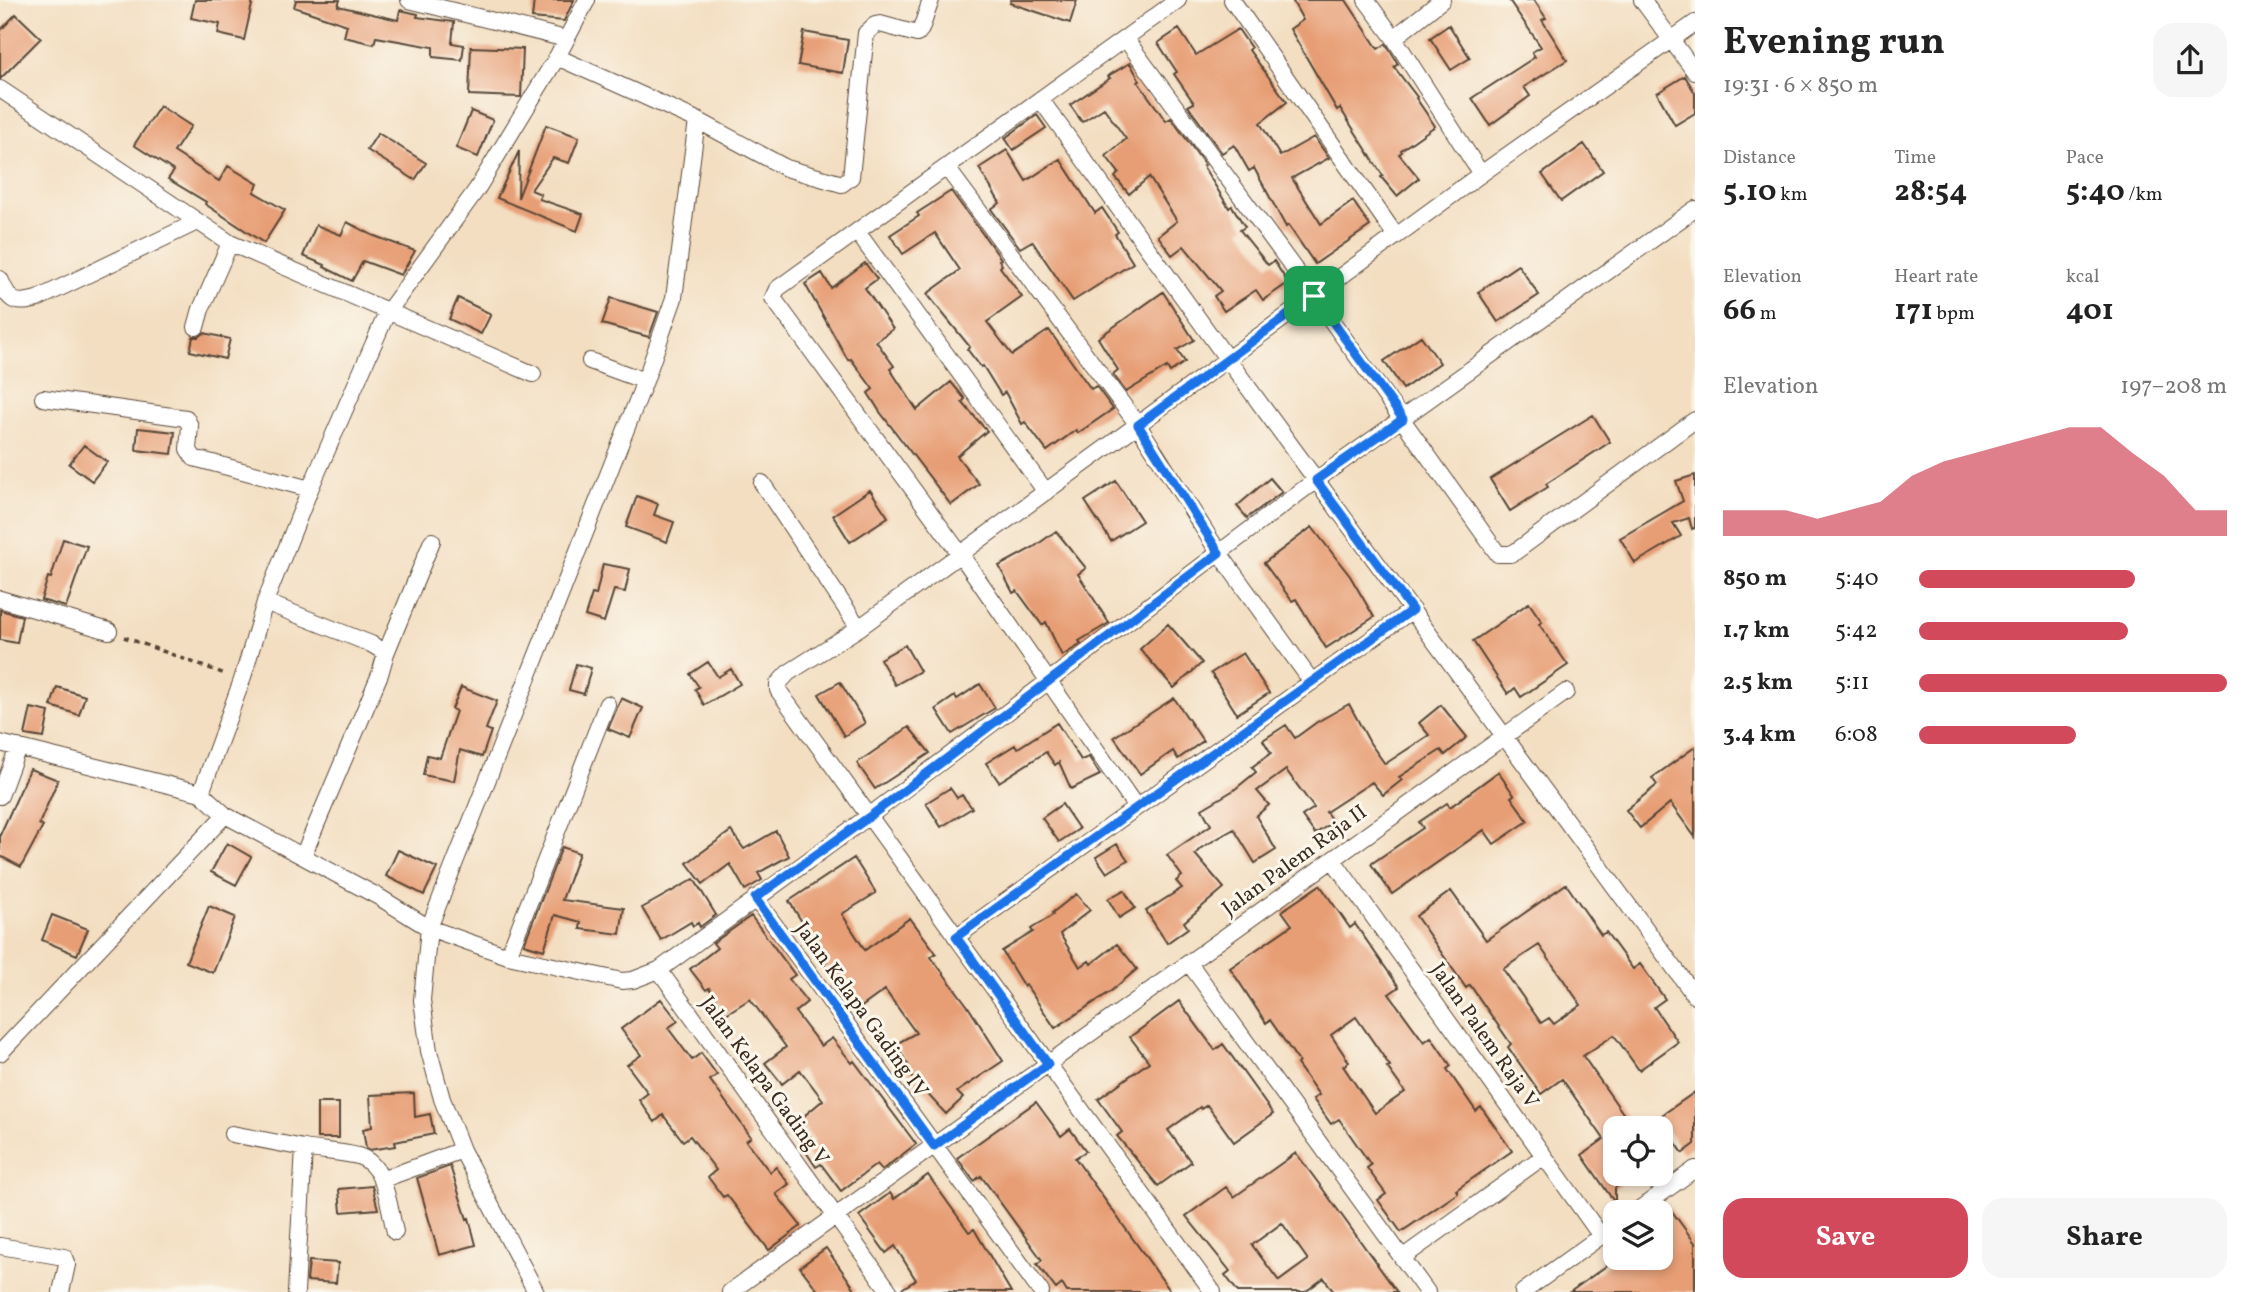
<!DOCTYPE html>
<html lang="en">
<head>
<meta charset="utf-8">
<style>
	body { margin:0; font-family:Vollkorn,serif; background:#f6f6f6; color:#222; height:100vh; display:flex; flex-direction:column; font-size:26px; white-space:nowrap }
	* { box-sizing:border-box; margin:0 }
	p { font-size:23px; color:#767676 }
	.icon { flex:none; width:38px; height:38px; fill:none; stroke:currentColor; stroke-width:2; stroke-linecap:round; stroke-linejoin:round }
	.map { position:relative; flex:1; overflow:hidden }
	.panel { display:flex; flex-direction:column; background:#fff; width:560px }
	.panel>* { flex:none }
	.tools { position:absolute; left:1603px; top:1116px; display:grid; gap:14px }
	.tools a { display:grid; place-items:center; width:70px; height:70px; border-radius:14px; background:#fff; box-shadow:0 4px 10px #0003; font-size:35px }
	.pin { position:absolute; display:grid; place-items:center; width:60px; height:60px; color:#fff; margin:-30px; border-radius:14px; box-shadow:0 4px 10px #0006 }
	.round { display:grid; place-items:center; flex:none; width:74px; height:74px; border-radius:21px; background:#f6f6f6 }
	.overview { display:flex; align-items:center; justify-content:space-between; height:119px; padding:0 28px }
	h1 { font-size:38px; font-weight:700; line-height:52px }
	.stats { display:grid; grid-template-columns:repeat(3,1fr); gap:10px; height:119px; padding:7px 28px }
	.stats div { display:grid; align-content:center }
	.stats b { font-size:30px; font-weight:700 }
	.stats small { font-size:19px; font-weight:400 }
	.stats p { font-size:19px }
	.chart { height:196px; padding:14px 28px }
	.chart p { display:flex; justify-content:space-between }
	.chart svg { width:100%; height:126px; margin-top:7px; fill:#d1495b; opacity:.7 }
	.action { display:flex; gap:14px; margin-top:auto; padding:14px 28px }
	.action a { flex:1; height:80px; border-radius:21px; background:#d1495b; color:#fff; font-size:28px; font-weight:700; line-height:80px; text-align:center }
	.action a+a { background:#f6f6f6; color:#222 }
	ul { padding:0 28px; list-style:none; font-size:23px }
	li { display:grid; grid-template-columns:112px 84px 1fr; align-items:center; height:52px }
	li i { height:18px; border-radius:9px; background:#d1495b }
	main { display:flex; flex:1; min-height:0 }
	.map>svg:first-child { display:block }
	.building { fill:#e79e75; fill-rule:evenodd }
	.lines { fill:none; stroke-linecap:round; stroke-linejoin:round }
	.street-casing { stroke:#574536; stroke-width:18 }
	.path { stroke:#574536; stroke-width:3.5; stroke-dasharray:5 5; stroke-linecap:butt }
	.street { stroke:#fff; stroke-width:16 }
	.route-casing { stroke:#fff; stroke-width:14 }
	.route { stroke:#1a73e8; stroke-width:9 }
	.labels { text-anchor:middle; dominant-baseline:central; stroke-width:6; stroke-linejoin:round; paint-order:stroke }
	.street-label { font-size:21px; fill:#3b2a1e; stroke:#fbf7ec }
</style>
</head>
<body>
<main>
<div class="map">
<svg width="1695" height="1292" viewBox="0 0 1695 1292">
	<rect width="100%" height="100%" fill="#fbf7ec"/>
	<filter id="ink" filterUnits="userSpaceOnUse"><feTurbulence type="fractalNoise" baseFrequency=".0143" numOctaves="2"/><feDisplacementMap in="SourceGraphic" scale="14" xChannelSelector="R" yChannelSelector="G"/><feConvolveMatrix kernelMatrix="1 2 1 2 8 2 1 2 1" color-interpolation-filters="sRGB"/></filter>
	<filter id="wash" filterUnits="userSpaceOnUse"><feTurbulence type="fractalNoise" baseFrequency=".00686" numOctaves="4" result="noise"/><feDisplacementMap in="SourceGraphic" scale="28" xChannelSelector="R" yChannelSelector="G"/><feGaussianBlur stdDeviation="1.57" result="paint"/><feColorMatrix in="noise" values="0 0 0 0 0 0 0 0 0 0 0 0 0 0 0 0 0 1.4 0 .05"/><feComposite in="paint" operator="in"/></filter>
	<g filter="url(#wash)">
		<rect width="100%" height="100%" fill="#f3dec1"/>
		<g id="blocks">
			<path class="building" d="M 195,0 L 253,0 L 244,40 L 218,34 L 220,24 L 191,18 Z
				M 296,0 L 340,0 L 338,6 L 398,20 L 400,10 L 418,14 L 417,17 L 454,22 L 452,43 L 464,45 L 462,60 L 433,57 L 433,47 L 376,37 L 374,44 L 344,37 L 347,25 L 294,7 Z
				M 534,0 L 574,0 L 564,21 L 532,18 Z
				M 1011,0 L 1077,0 L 1070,23 L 1010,3 Z
				M 1292,0 L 1346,0 L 1378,49 L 1386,44 L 1398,64 L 1394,67 L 1417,97 L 1416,98 L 1435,126 L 1401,150 L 1402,152 L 1399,154 L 1419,178 L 1397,196 L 1381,177 L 1383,176 L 1340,108 L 1337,110 L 1290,29 L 1303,20 Z
				M 1509,0 L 1534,0 L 1546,18 L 1542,20 L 1567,60 L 1524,87 L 1530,96 L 1490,125 L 1472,98 L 1535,57 L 1532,52 L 1541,47 Z
				M 16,14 L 41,38 L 0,79 L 0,31 Z
				M 1449,25 L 1470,58 L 1451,70 L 1430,38 Z
				M 1179,29 L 1196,55 L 1238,29 L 1251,48 L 1249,50 L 1287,102 L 1260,123 L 1280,156 L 1314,137 L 1329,158 L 1292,178 L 1321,224 L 1353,201 L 1370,226 L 1315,264 L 1288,225 L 1286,227 L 1254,168 L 1249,171 L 1234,145 L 1222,153 L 1188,106 L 1194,103 L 1174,74 L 1177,72 L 1158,43 Z
				M 804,32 L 848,40 L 843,73 L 798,65 Z
				M 471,47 L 523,49 L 521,97 L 469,95 Z
				M 1130,63 L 1140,81 L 1138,82 L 1166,121 L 1171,118 L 1205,165 L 1203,166 L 1229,208 L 1232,206 L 1245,227 L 1240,230 L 1268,265 L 1274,261 L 1288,283 L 1263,300 L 1256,290 L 1224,311 L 1214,296 L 1221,291 L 1184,246 L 1172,255 L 1158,236 L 1177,221 L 1149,177 L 1129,194 L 1115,177 L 1119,173 L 1106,156 L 1126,139 L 1104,108 L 1082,122 L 1070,105 L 1110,78 L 1108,76 Z
				M 1685,76 L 1695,93 L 1695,113 L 1675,125 L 1657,93 Z
				M 160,106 L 191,126 L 174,152 L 219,181 L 228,166 L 258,184 L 254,192 L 285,210 L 264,243 L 205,204 L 206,202 L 168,179 L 174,171 L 134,145 Z
				M 471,111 L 493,120 L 478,157 L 456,148 Z
				M 1037,115 L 1046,128 L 1013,150 L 1005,138 Z
				M 546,125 L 579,137 L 569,163 L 553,158 L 531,190 L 541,194 L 539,199 L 583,214 L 577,231 L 497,198 L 519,151 L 518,198 Z
				M 378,133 L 426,163 L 415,180 L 367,150 Z
				M 1584,144 L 1603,171 L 1561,201 L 1542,174 Z
				M 1007,150 L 1026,181 L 1060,159 L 1095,213 L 1102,208 L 1118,232 L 1115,234 L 1133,263 L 1073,301 L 1032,241 L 1020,248 L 991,209 L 1000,203 L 979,168 Z
				M 951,191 L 1001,259 L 999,260 L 1002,265 L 1000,267 L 1022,297 L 987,322 L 1012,355 L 1049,330 L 1091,389 L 1096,386 L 1113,409 L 1078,433 L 1076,430 L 1047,451 L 1025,422 L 1022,424 L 1005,392 L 1001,395 L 983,366 L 981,367 L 967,349 L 970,347 L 927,294 L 960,270 L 935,233 L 903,254 L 890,235 L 919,216 L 917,213 Z
				M 347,222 L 372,235 L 415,251 L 401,275 L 363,261 L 352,281 L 324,267 L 325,265 L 303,256 L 316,225 L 341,235 Z
				M 865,263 L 877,279 L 865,288 L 893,329 L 876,341 L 894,366 L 890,369 L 917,410 L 951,382 L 965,399 L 962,402 L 987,431 L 957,456 L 979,484 L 951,505 L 880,412 L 868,393 L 873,389 L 851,359 L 848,360 L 805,284 L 822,273 L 831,288 Z
				M 1518,265 L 1539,295 L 1498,322 L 1478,292 Z
				M 1163,292 L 1194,340 L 1177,350 L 1185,362 L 1170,372 L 1167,367 L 1126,392 L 1113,374 L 1118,370 L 1098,338 Z
				M 458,298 L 491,314 L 481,334 L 449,319 Z
				M 611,298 L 658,312 L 649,337 L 602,324 Z
				M 204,333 L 230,339 L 225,359 L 190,351 L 193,337 L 199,337 Z
				M 1421,336 L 1440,363 L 1403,389 L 1384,361 Z
				M 1593,415 L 1610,442 L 1546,484 L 1548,487 L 1510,511 L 1490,479 Z
				M 138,428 L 175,432 L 172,454 L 136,450 Z
				M 84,445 L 107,462 L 92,481 L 69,464 Z
				M 1695,475 L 1695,528 L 1692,529 L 1689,518 L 1673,523 L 1681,536 L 1635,563 L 1620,538 L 1683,501 L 1676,481 Z
				M 1270,478 L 1282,492 L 1247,518 L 1237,506 Z
				M 1116,481 L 1142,521 L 1111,541 L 1085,501 Z
				M 870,490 L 888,517 L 850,542 L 833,515 Z
				M 637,496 L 658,504 L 654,515 L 674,522 L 667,542 L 626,527 Z
				M 1312,527 L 1350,576 L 1374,617 L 1326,648 L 1296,599 L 1292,601 L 1264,563 Z
				M 1056,531 L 1086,568 L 1078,574 L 1109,623 L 1079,641 L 1081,644 L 1062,656 L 1046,622 L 1042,625 L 1017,591 L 1013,593 L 999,566 L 1034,547 Z
				M 63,539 L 87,546 L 66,607 L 41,600 L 48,577 L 51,578 Z
				M 603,564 L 630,569 L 625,592 L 614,590 L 604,622 L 585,616 L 592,594 L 596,595 Z
				M 1529,603 L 1542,622 L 1539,624 L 1568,665 L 1521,697 L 1515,688 L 1508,694 L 1473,641 Z
				M 0,610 L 22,616 L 17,643 L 0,640 Z
				M 1168,624 L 1202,663 L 1174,688 L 1140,649 Z
				M 905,645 L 920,671 L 895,685 L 880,659 Z
				M 1243,653 L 1269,693 L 1237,714 L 1211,673 Z
				M 708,662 L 718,677 L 731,669 L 740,684 L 704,705 L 695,689 L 699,687 L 690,674 Z
				M 576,664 L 591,668 L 584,694 L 569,690 Z
				M 840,682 L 865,723 L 844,736 L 819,694 Z
				M 980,684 L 995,708 L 952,734 L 936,709 L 955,696 L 957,699 Z
				M 57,687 L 85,696 L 79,715 L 51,706 Z
				M 461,687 L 497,701 L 486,729 L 491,731 L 482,757 L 460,750 L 454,781 L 423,775 L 427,755 L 440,758 L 456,711 L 452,709 Z
				M 621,698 L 643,708 L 630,738 L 608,729 Z
				M 1174,698 L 1203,741 L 1178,759 L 1173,751 L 1140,774 L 1114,737 Z
				M 1349,704 L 1370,743 L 1385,764 L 1429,735 L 1419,723 L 1441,705 L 1467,737 L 1445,755 L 1441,750 L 1399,777 L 1402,780 L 1383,795 L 1372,782 L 1326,812 L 1333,822 L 1315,834 L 1302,816 L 1314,808 L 1286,770 L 1257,791 L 1269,805 L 1256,816 L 1276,850 L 1255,863 L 1234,829 L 1201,848 L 1195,854 L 1224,888 L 1184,922 L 1188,928 L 1167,943 L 1146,911 L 1182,888 L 1176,881 L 1182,876 L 1167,855 L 1211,825 L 1202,809 L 1234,790 L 1256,772 L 1252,767 L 1271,753 L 1263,740 L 1286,725 L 1295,738 L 1317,722 Z
				M 31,708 L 49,712 L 44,738 L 25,735 Z
				M 1057,723 L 1081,760 L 1089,757 L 1100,775 L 1071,789 L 1059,762 L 1055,765 L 1046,752 L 999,782 L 986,763 L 1015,745 L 1018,748 Z
				M 909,727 L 930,753 L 875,789 L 857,763 Z
				M 1695,747 L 1695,837 L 1670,803 L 1640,828 L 1626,810 L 1657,785 L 1652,778 Z
				M 30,769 L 58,780 L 39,824 L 43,826 L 21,867 L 0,856 L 0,835 Z
				M 1498,772 L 1514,795 L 1511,797 L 1528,821 L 1494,844 L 1484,830 L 1392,894 L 1371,864 L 1423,828 L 1419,822 L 1447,803 L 1450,807 Z
				M 950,788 L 957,798 L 962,795 L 972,808 L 941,827 L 926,803 Z
				M 1062,804 L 1079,829 L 1059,842 L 1042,818 Z
				M 731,831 L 744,849 L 776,831 L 789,856 L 758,873 L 762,880 L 745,890 L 730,864 L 703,884 L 687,863 Z
				M 227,843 L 251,857 L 236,885 L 211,872 Z
				M 1117,844 L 1128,860 L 1107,873 L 1096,857 Z
				M 562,847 L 579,853 L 562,900 L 624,908 L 620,934 L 580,929 L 581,922 L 555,915 L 544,950 L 524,944 Z
				M 398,850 L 437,868 L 424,895 L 386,876 Z
				M 854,858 L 876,893 L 842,914 L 865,950 L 910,918 L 936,953 L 931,957 L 967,1005 L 1003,1061 L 957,1092 L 963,1098 L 946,1114 L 921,1087 L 919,1088 L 906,1069 L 909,1067 L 896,1044 L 916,1033 L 885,990 L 857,1010 L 824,964 L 827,962 L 789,901 Z
				M 694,879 L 716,915 L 700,927 L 698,923 L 693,926 L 691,922 L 661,940 L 642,908 Z
				M 1566,884 L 1601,935 L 1606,932 L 1633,969 L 1640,964 L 1665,999 L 1654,1007 L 1678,1042 L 1639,1070 L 1614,1035 L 1583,1056 L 1634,1129 L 1615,1129 L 1615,1174 L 1635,1174 L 1615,1188 L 1615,1203 L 1582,1155 L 1604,1139 L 1562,1079 L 1541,1094 L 1508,1047 L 1511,1044 L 1470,985 L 1466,988 L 1416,916 L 1451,891 L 1486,940 ZM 1539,945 L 1581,1005 L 1554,1024 L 1549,1018 L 1541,1023 L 1503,969 Z
				M 1320,885 L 1350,928 L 1355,924 L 1399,987 L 1389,994 L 1424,1042 L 1431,1037 L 1451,1066 L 1447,1069 L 1476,1111 L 1481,1107 L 1512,1151 L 1456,1190 L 1458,1193 L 1401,1232 L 1378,1200 L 1386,1194 L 1367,1168 L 1371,1165 L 1339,1119 L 1331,1124 L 1313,1099 L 1319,1095 L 1297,1064 L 1299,1062 L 1270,1020 L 1266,1023 L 1230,968 L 1292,925 L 1282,911 ZM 1356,1017 L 1390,1066 L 1387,1067 L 1405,1092 L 1375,1113 L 1343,1066 L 1349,1062 L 1331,1035 Z
				M 1124,890 L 1135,908 L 1119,918 L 1108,899 Z
				M 1076,894 L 1090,910 L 1060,934 L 1080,967 L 1089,961 L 1091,964 L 1117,944 L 1137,969 L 1110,992 L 1055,1028 L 1026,985 L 1024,987 L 1002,951 L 1033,932 L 1031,929 L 1053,915 L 1052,913 Z
				M 209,906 L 235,917 L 213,973 L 186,962 Z
				M 52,915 L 88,929 L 77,955 L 42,940 Z
				M 751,916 L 795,975 L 789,979 L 807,1002 L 795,1012 L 821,1046 L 832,1038 L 852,1063 L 854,1061 L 916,1144 L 882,1170 L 877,1164 L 841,1191 L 821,1164 L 816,1167 L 804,1149 L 815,1142 L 798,1121 L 823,1100 L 800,1070 L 782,1084 L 765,1063 L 786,1047 L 750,999 L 726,1014 L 709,988 L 706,990 L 690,969 L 717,948 L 713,943 Z
				M 661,999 L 678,1021 L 668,1028 L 692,1060 L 701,1053 L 717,1075 L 710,1080 L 751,1137 L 746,1141 L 770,1172 L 776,1167 L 789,1184 L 776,1194 L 801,1226 L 769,1250 L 727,1195 L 723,1197 L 708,1177 L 716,1170 L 690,1136 L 683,1141 L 663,1115 L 655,1122 L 639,1100 L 648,1093 L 627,1065 L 641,1055 L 621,1029 Z
				M 1179,1001 L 1215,1050 L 1223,1044 L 1273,1114 L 1234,1142 L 1207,1105 L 1201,1109 L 1200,1107 L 1168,1130 L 1191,1162 L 1158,1186 L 1117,1136 L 1122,1132 L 1098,1099 L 1149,1062 L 1130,1037 Z
				M 1695,1092 L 1695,1144 L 1683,1153 L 1666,1129 L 1642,1129 Z
				M 414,1093 L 415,1117 L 430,1114 L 434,1134 L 395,1142 L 396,1146 L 369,1150 L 366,1148 L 363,1129 L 372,1127 L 370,1095 Z
				M 1036,1102 L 1061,1136 L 1070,1129 L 1086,1151 L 1075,1158 L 1171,1292 L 1067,1292 L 1062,1284 L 1056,1289 L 1037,1264 L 1042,1260 L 981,1176 L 974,1181 L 957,1158 Z
				M 317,1103 L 339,1103 L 339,1138 L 317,1138 Z
				M 1296,1153 L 1322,1188 L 1397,1292 L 1334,1292 L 1324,1278 L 1305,1292 L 1238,1292 L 1225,1275 L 1230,1271 L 1186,1216 L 1226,1187 L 1234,1197 ZM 1282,1223 L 1308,1260 L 1279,1281 L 1252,1245 Z
				M 450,1166 L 467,1219 L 469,1218 L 476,1245 L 439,1255 L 417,1178 Z
				M 928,1175 L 969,1232 L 974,1229 L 1011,1292 L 900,1292 L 900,1290 L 916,1280 L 895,1246 L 886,1253 L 859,1216 L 890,1193 L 894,1199 Z
				M 372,1186 L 378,1209 L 341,1212 L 339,1189 Z
				M 1666,1203 L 1695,1243 L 1695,1292 L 1570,1292 L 1609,1264 L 1605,1258 L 1661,1258 L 1661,1207 Z
				M 826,1248 L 857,1292 L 819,1292 L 800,1267 Z
				M 309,1261 L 338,1263 L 336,1283 L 307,1281 Z"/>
		</g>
	</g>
	<g filter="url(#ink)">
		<use href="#blocks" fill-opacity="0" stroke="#574536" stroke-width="2"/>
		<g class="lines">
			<defs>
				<path id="street" d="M 409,0 L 566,39
					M 1232,0 L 1396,236
					M 1366,0 L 1394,38 L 1481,174
					M 1642,0 L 1695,72
					M 1125,38 L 1314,296 L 1498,554 L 1510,554 L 1515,552 L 1695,420
					M 1394,38 L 1442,0
					M 557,57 L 697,120 L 786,168 L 842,184 L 851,177 L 866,33 L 875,25 L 880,24 L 917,34 L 921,29 L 931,0
					M 0,89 L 230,243 L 533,374
					M 1041,100 L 1228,360 L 1695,996
					M 947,168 L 1138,425 L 1219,553 L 1312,682
					M 858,233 L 1046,492
					M 0,279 C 9,300 13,306 37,299 L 197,222
					M 196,327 L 201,309 L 230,243
					M 645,381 L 674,298 L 697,120
					M 43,398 L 186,418 L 190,426 L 188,449 L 194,458 L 310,489
					M 762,483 L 859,628
					M 0,599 L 109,631
					M 265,602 L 371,644 L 386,653 L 380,674 L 303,856
					M 386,653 L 432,541
					M 0,743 L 201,793 L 225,815 L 379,897 L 429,928 L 508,956 L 622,981 L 633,980 L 659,970 L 869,816 L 1316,480 L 1695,209
					M 201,793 L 242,680 L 265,602 L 310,489 L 387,313 L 477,189 L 557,57 L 587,0
					M 0,796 L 18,747
					M 1136,807 L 961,555 L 773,298 L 777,289 L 1178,0
					M 1333,860 L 1601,1236
					M 755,898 L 1041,1292
					M 956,937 L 1412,610
					M 508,956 L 607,704
					M 1189,963 L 1427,1292
					M 659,970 L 890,1292
					M 0,1053 L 225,815
					M 232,1134 L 304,1148 L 296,1292
					M 304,1148 C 321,1151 341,1152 358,1156 C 386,1164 389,1208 395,1232
					M 381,1180 L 462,1150
					M 1634,1213 L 1695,1169
					M 0,1246 L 64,1257 L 67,1265 L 61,1292
					M 1402,1258 L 1544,1156
					M 536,1292 L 462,1150 L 442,1099 L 429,1051 L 422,1000 L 429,928 L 645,381 L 590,361
					M 730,1292 L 1566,692
					M 1213,1292 L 778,690 L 778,684 L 788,673 L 859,628 L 1481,174 L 1695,23
					M 1523,1292 L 1615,1226"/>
			</defs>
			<use href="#street" class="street-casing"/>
			<path class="path" d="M 124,637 L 225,674"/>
			<use href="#street" class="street"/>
		</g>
	</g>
	<g class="lines" filter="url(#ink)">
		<defs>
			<path id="route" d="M 1314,296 L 1403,419 L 1316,480 L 1412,610 L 956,937 L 1048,1064 L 934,1146 L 755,898 L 869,817 L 1219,553 L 1138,425 Z"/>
		</defs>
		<use href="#route" class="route-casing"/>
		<use href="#route" class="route"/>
	</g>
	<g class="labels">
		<g class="street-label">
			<text transform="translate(1295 861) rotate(-36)">Jalan Palem Raja II</text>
			<text transform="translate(861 1010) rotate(54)">Jalan Kelapa Gading IV</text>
			<text transform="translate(1484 1036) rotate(55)">Jalan Palem Raja V</text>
			<text transform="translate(764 1081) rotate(54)">Jalan Kelapa Gading V</text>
		</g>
	</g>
</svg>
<div class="tools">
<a><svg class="icon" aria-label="locate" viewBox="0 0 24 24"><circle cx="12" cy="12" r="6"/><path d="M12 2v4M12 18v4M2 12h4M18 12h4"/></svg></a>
<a><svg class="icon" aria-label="layers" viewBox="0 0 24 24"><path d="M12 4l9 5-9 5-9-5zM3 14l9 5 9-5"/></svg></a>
</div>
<div class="pin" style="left:1314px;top:296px;background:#1e9e55"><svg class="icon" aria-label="arrive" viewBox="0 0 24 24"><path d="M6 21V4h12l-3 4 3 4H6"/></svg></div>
</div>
<section class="panel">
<div class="overview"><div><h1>Evening run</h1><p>19:31 · 6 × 850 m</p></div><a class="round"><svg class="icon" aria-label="share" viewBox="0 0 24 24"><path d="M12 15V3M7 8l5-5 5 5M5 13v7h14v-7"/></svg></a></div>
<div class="stats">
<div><p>Distance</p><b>5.10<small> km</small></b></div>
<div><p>Time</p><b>28:54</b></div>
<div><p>Pace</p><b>5:40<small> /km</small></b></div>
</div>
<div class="stats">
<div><p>Elevation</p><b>66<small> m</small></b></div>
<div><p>Heart rate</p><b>171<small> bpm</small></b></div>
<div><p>kcal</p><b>401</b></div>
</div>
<div class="chart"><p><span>Elevation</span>197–208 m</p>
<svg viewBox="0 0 160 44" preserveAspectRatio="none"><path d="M0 44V35L10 35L20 35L30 38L40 35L50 32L60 23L70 18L80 15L90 12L100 9L110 6L120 6L130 15L140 23L150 35L160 35V44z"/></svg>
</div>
<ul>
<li><b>850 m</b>5:40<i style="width:70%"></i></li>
<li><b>1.7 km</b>5:42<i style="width:68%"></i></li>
<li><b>2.5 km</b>5:11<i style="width:100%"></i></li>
<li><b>3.4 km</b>6:08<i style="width:51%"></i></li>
</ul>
<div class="action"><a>Save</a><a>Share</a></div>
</section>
</main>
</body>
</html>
